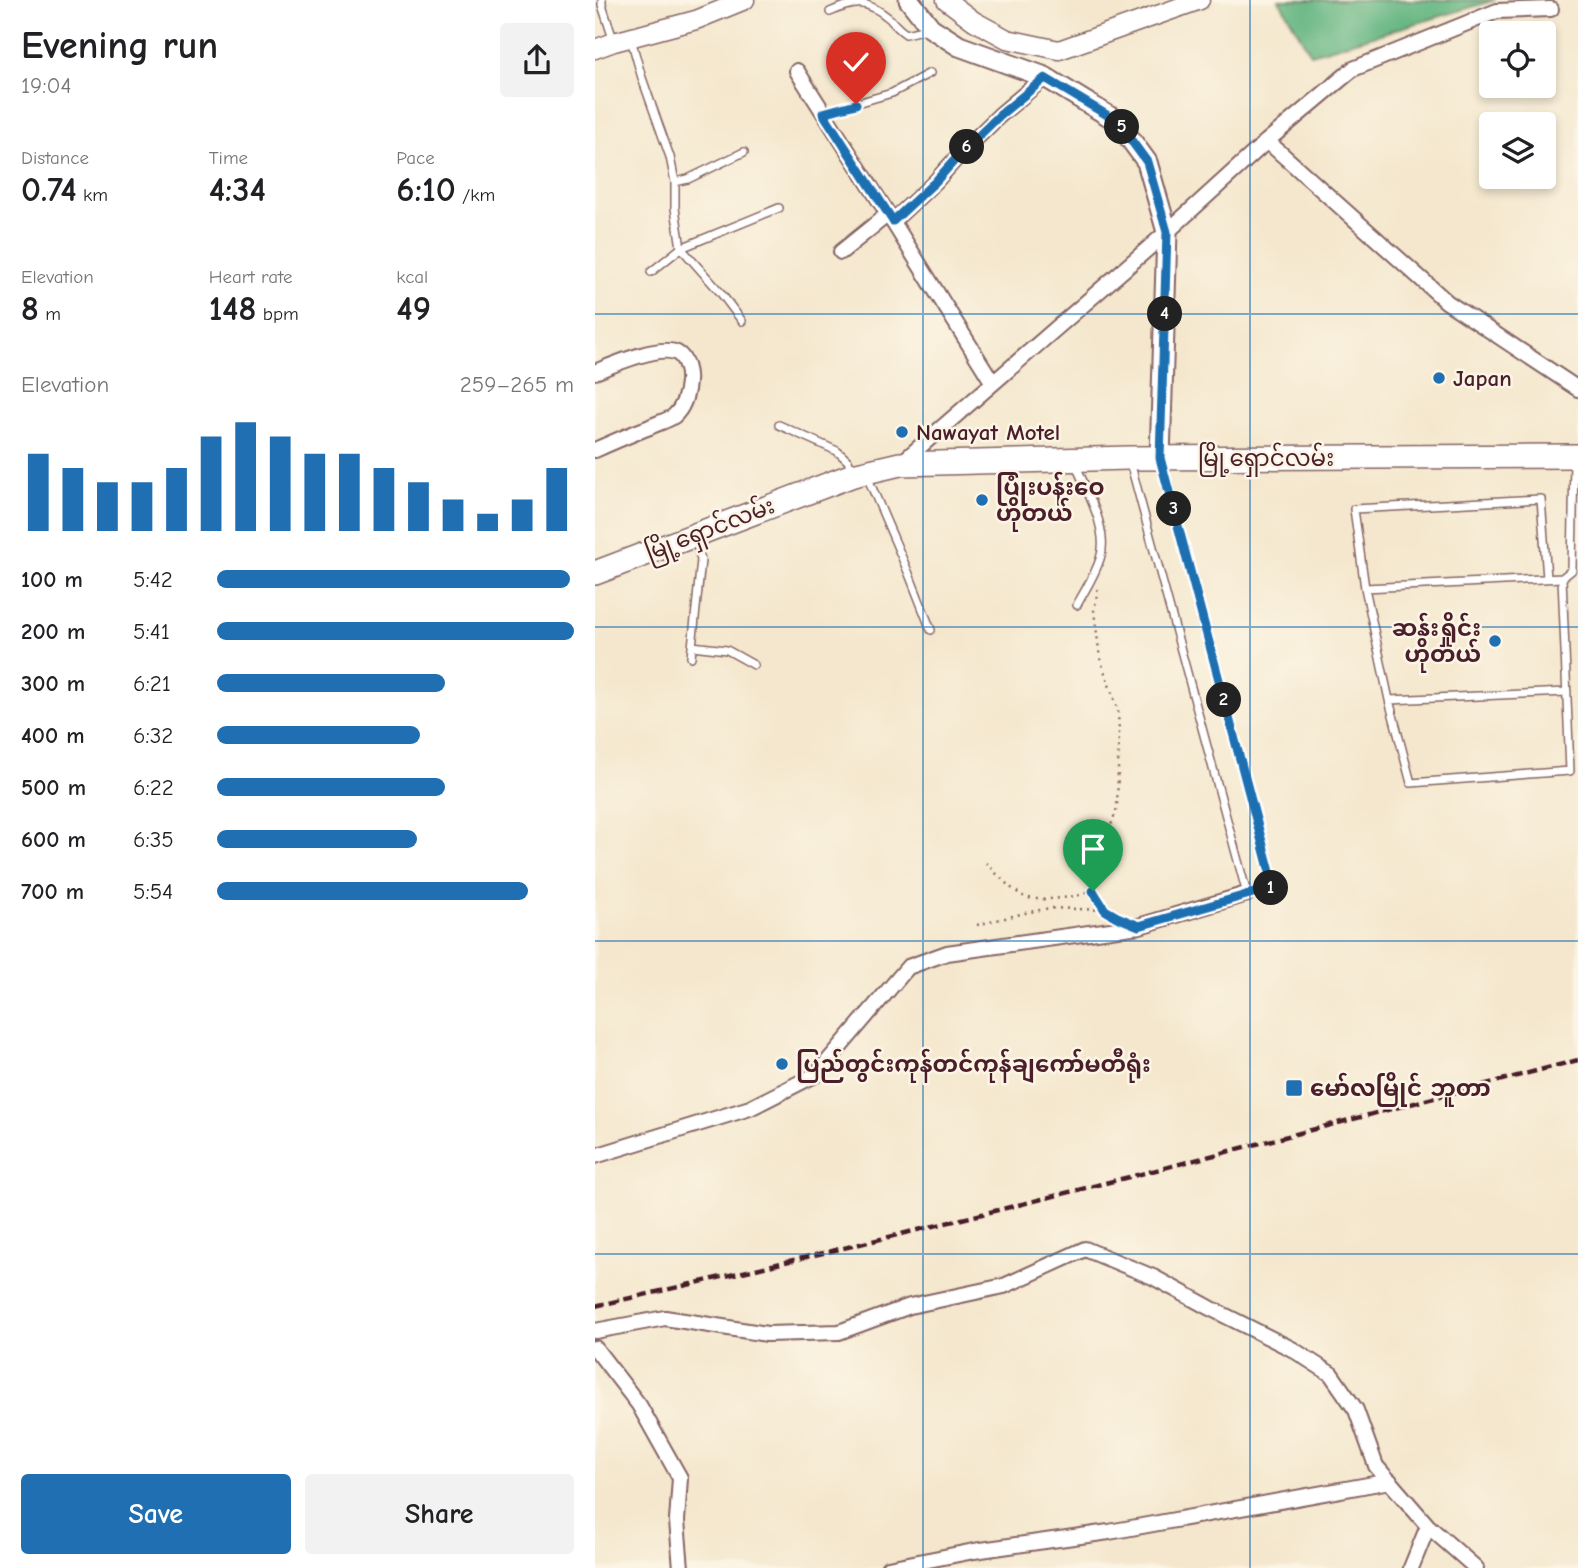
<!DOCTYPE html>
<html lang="en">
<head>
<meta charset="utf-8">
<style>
	body { margin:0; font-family:"Comic Neue","Noto Sans Myanmar",sans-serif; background:#f2f2f2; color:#202124; height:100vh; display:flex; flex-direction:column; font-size:26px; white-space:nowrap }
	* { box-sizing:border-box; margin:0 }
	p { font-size:23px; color:#757577 }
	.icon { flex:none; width:38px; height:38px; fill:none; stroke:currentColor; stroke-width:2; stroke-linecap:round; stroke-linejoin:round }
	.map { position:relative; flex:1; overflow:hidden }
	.panel { display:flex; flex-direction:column; background:#fff; width:595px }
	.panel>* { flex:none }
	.buttons { position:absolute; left:884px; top:21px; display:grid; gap:14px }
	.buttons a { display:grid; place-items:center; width:77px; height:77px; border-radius:7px; background:#fff; box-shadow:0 4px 10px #0003; font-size:35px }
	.pin { position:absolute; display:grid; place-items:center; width:60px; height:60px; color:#fff; margin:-72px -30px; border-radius:50% 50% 50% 0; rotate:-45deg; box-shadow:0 0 7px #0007 }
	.pin .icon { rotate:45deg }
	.km { position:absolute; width:35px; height:35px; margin:-18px; border-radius:50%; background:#222; color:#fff; font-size:19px; line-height:35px; text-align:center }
	.round { display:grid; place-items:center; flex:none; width:74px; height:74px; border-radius:7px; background:#f2f2f2 }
	.head { display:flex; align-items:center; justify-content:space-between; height:119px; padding:0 21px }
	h1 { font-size:38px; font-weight:700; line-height:52px }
	.metrics { display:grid; grid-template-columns:repeat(3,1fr); gap:10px; height:119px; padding:7px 21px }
	.metrics div { display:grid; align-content:center }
	.metrics b { font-size:35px; font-weight:700 }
	.metrics small { font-size:19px; font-weight:400 }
	.metrics p { font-size:19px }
	.chart { height:196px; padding:14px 21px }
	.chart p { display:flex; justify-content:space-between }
	.chart svg { width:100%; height:126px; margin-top:7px; stroke:#1f6fb2; stroke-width:6 }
	.primary-button { display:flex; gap:14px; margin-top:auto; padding:14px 21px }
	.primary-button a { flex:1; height:80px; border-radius:7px; background:#1f6fb2; color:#fff; font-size:28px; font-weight:700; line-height:80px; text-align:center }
	.primary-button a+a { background:#f2f2f2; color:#202124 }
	ul { padding:0 21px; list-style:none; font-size:23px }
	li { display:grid; grid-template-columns:112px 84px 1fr; align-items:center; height:52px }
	li i { height:18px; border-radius:9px; background:#1f6fb2 }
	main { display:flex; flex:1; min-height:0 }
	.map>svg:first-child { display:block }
	.forest { fill:#65b681; stroke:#586a56; stroke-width:2 }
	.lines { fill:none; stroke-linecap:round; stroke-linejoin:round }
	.service-casing { stroke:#866564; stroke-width:10 }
	.minor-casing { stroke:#866564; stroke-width:18 }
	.tertiary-casing { stroke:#866564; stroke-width:21 }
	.secondary-casing { stroke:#866564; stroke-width:23 }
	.trunk-casing { stroke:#866564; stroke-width:26 }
	.path { stroke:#866564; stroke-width:2.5; stroke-dasharray:2 5; stroke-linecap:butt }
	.service { stroke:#fff; stroke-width:7 }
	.minor { stroke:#fff; stroke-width:14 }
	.tertiary { stroke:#fff; stroke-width:18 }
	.secondary { stroke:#fff; stroke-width:19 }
	.trunk { stroke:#fff; stroke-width:23 }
	.rail { stroke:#4a1f2b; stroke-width:4.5; stroke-dasharray:10 5; stroke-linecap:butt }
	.route-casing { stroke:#fff; stroke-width:14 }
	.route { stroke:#1f6fb2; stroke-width:9 }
	.grid { fill:none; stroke:#1f6fb2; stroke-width:2; stroke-opacity:0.55 }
	.poi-dot { fill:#1f6fb2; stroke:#fcf5e5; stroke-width:2.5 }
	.labels { text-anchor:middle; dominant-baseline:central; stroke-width:5; stroke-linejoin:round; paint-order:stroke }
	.poi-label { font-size:23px; font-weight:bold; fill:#4a1f2b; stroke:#fcf5e5; text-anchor:start }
	.street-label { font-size:23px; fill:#4a1f2b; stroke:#fcf5e5 }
</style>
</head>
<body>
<main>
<section class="panel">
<div class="head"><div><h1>Evening run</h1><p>19:04</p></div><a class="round"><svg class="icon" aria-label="share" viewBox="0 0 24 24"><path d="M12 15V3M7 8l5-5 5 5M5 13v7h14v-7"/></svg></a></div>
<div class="metrics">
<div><p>Distance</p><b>0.74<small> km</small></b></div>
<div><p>Time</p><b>4:34</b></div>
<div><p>Pace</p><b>6:10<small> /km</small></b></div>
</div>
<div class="metrics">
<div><p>Elevation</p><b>8<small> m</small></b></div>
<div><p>Heart rate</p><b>148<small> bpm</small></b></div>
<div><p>kcal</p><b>49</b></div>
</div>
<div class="chart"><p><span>Elevation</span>259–265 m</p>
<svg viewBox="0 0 160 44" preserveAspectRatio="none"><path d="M5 44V17M15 44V22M25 44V27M35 44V27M45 44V22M55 44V11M65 44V6M75 44V11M85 44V17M95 44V17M105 44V22M115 44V27M125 44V33M135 44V38M145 44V33M155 44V22"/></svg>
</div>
<ul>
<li><b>100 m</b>5:42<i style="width:99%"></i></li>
<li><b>200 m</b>5:41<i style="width:100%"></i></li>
<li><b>300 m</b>6:21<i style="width:64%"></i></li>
<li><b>400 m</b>6:32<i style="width:57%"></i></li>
<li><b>500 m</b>6:22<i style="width:64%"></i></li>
<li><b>600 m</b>6:35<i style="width:56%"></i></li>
<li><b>700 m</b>5:54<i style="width:87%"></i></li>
</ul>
<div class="primary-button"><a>Save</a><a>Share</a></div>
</section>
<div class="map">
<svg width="983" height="1568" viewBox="0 0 983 1568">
	<rect width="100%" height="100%" fill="#fcf5e5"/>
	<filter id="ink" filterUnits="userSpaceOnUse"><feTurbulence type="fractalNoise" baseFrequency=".0143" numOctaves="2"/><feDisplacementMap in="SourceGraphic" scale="14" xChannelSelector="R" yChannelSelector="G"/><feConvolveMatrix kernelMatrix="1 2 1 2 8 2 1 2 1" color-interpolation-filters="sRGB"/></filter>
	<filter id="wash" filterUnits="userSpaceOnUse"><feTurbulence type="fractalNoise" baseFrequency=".00686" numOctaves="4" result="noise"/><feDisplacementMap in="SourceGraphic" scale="28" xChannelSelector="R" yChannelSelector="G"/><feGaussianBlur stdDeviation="1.57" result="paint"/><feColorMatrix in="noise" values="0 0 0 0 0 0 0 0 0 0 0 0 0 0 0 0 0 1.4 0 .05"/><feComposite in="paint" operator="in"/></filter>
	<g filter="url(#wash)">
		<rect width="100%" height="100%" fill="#f4e7cd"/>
		<path class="forest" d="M 684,0 L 901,0 L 716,54 Z"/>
	</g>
	<g filter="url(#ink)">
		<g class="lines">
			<defs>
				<path id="service" d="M 7,0 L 7,5 L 19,42
					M 235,12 C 262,0 272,0 295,19 C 300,25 305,30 311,34 L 335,28
					M 36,39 L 47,78 L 75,157 L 80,182 L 80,208 L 86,248 L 125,292 L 147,321
					M 228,113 L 297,93 L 335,73
					M 80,182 L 93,179 L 149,152
					M 56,272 L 86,248 L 184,208
					M 184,425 L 242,451 L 253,461 L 257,472
					M 535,462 L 652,894 L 679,887 L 566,462
					M 480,463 C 491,490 515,531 505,559 C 500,575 490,590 482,605
					M 272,476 L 314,574 L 336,630
					M 952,578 L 946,499 L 759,509 L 770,588 L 794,700 L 816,783 L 975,771 L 967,578
					M 770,588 L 967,578 L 977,570 L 979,460
					M 97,646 L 132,650 L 159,665
					M 96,657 L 106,560 L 100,538
					M 794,700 L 972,692"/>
				<path id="minor" d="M 202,71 L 293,214 L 398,383
					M 672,141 L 852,302 L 983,389
					M 298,221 L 340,182 L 366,153 L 405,115 L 450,77
					M 246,252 L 293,214
					M 0,372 C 17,365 65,344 82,353 C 91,358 94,373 93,382 C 92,394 89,407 79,416 C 72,421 62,423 55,427 C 36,434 18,442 0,450
					M 305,464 L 572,232 L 672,141 L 758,69 L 902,11 L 956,9
					M 0,1156 L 155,1108 L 222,1074 L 313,967 L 352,953 L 544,926 L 652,894
					M 0,1331 L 70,1318 L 172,1334 L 244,1332 L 315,1306 L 409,1286 L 490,1249 L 558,1277 L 615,1308 L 697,1349 L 736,1374 L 761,1410 L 781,1466 L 833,1526
					M 0,1348 L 44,1405 L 85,1478 L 82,1521 L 86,1568
					M 293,1568 L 379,1551 L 514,1532 L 795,1481
					M 816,1568 L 833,1526 L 881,1568"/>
				<path id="tertiary" d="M 351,0 L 379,21 L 412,39 L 464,50 L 605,0
					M 0,49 L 19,42 L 101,20 L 150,0"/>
				<path id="secondary" d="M 314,0 L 336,28 L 364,46 L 450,77 L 522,121 L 552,162 L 572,232 L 565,458"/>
				<path id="trunk" d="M 0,573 L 258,475 L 305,464 L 534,458 L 983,456"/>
			</defs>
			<use href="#service" class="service-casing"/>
			<use href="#minor" class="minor-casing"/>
			<use href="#tertiary" class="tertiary-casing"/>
			<use href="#secondary" class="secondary-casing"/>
			<use href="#trunk" class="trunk-casing"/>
			<path class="path" d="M 503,589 L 499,611 L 505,658 L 523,711 L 524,733 L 522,808 L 512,837 L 490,864 C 495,885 501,905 520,916
				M 391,863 C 402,874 414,888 428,896 C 442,903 484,897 498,891
				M 382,925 L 430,913 L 455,908 L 510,910"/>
			<use href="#service" class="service"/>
			<use href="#minor" class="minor"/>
			<use href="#tertiary" class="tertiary"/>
			<use href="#secondary" class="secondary"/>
			<use href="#trunk" class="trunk"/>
			<path class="rail" d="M 0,1306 C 330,1232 656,1146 983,1060"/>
		</g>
	</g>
	<g class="lines" filter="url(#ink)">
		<defs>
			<path id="route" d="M 261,104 L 228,113 L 298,221 L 340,182 L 366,153 L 405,115 L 450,78 L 522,121 L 552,162 L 572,232 L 565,458 L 679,887 L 544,926 L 522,917 L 510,910 L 498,891"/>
		</defs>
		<use href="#route" class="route-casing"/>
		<use href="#route" class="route"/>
	</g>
	<path class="grid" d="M 328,0 L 328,1568M 655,0 L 655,1568M 0,314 L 983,314M 0,627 L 983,627M 0,941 L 983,941M 0,1254 L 983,1254"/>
	<g class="poi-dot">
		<circle cx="844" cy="378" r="7"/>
		<circle cx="307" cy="432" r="7"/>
		<circle cx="387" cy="500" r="7"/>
		<circle cx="900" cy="641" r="7"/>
		<circle cx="187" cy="1064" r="7"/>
		<rect x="690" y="1079" width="18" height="18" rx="3.5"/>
	</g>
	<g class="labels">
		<g class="poi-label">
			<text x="858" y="378">Japan</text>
			<text x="321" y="432">Nawayat Motel</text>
			<text x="401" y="487">ပြုံးပန်းဝေ<tspan x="401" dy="26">ဟိုတယ်</tspan></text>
			<text x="886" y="628" text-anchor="end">ဆန်းရှိုင်း<tspan x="886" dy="26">ဟိုတယ်</tspan></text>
			<text x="201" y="1064">ပြည်တွင်းကုန်တင်ကုန်ချကော်မတီရုံး</text>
			<text x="715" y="1088">မော်လမြိုင် ဘူတာ</text>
		</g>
		<g class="street-label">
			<text x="671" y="458">မြို့ရှောင်လမ်း</text>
			<text transform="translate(115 529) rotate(-21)">မြို့ရှောင်လမ်း</text>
		</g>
	</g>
</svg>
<div class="buttons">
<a><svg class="icon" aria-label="locate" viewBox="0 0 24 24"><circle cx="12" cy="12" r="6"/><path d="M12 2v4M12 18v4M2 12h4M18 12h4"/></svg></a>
<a><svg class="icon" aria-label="layers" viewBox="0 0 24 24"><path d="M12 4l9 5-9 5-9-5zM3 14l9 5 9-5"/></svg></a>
</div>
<div class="pin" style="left:498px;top:891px;background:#1e9e55"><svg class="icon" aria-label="arrive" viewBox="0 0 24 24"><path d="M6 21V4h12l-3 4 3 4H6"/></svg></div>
<div class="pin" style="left:261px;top:104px;background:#d93025"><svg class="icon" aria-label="check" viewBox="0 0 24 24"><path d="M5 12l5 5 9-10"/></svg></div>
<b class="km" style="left:676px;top:888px">1</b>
<b class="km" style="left:629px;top:700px">2</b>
<b class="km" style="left:579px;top:509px">3</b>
<b class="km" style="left:570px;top:314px">4</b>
<b class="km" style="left:527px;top:127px">5</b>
<b class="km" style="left:372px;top:147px">6</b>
</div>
</main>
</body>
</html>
